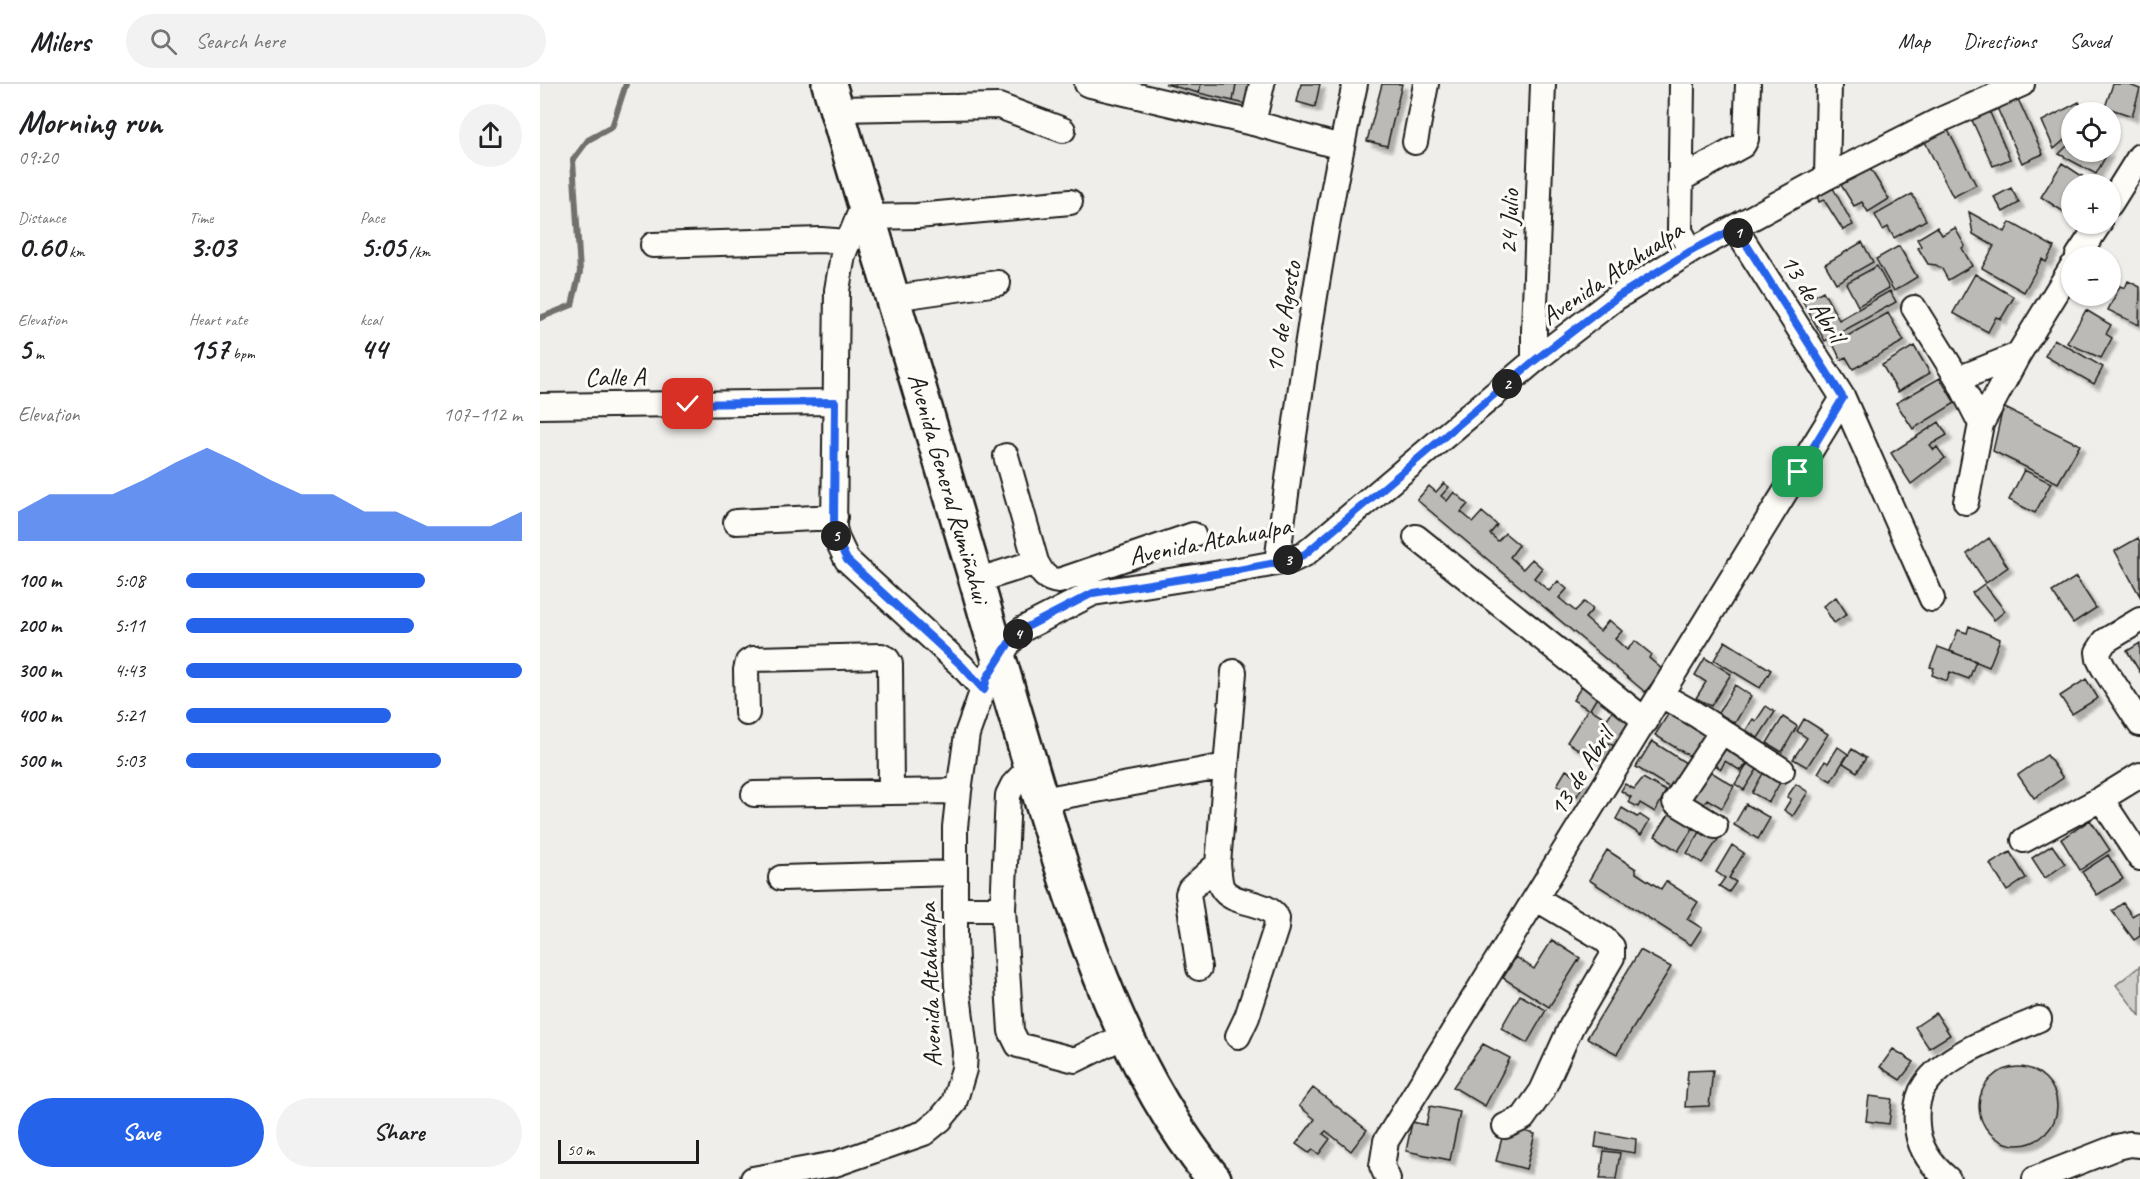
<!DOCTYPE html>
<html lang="en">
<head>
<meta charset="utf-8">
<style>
	body { margin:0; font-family:Caveat,sans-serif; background:#f2f2f2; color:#202124; height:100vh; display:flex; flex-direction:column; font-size:22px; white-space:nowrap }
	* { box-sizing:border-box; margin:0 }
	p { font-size:20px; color:#757577 }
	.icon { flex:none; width:33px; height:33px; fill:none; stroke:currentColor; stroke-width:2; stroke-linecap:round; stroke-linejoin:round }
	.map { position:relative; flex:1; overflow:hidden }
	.side { display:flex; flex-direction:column; background:#fff; width:540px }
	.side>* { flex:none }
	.controls { position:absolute; left:1521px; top:18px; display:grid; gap:12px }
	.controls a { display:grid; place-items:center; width:60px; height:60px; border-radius:50%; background:#fff; box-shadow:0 2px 4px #0004; font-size:30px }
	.scale { position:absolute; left:18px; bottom:15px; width:141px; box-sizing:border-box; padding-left:6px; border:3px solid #1c1c1c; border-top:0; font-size:16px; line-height:21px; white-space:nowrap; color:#1c1c1c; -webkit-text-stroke:4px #fdfcf7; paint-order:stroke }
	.pin { position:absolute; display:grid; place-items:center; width:51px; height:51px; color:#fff; margin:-26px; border-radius:12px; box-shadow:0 3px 9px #0006 }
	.km { position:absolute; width:30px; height:30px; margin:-15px; border-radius:50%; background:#222; color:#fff; font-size:16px; line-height:30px; text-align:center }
	.round { display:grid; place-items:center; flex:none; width:63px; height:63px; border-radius:32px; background:#f2f2f2 }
	.head { display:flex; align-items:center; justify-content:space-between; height:102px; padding:0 18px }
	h1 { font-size:33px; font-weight:700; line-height:45px }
	.stats { display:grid; grid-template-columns:repeat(3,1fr); gap:9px; height:102px; padding:6px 18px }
	.stats div { display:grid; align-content:center }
	.stats b { font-size:30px; font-weight:700 }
	.stats small { font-size:16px; font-weight:400 }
	.stats p { font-size:16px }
	.chart { height:168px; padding:12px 18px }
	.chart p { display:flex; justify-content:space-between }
	.chart svg { width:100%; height:108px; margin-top:6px; fill:#2563eb; opacity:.7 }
	.cta { display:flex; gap:12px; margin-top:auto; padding:12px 18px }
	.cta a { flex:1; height:69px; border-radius:36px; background:#2563eb; color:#fff; font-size:24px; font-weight:700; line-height:69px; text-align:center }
	.cta a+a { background:#f2f2f2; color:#202124 }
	ul { padding:0 18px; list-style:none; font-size:20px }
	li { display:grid; grid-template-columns:96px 72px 1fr; align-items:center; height:45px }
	li i { height:15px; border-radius:8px; background:#2563eb }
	header { display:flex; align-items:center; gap:36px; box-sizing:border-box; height:84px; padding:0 30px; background:#fff; border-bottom:2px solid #e0e0e0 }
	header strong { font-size:28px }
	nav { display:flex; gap:33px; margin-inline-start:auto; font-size:21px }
	.search { width:420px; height:54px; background:#f2f2f2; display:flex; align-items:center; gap:15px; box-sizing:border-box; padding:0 21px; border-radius:33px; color:#757577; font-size:22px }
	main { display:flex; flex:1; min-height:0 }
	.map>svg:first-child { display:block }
	.green { fill:#d0cfcc; stroke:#767674; stroke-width:1.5 }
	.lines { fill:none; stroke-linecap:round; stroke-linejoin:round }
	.stream { stroke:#706f6d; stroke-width:6 }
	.building { fill:#bbbab6; stroke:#1c1c1c; stroke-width:1.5; filter:url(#shadow) }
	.minor-casing { stroke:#1c1c1c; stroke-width:28 }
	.highway-casing { stroke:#1c1c1c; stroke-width:38 }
	.minor { stroke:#fdfcf7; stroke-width:24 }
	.highway { stroke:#fdfcf7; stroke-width:33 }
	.route-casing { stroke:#fff; stroke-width:12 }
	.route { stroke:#2563eb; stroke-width:8 }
	.labels { text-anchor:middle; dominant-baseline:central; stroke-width:6; stroke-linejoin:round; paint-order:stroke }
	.street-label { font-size:26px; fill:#1c1c1c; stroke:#fdfcf7 }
</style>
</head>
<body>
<header>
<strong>Milers</strong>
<div class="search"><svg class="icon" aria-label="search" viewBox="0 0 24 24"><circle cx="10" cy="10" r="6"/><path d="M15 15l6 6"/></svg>Search here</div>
<nav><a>Map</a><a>Directions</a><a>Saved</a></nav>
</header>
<main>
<section class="side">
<div class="head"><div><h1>Morning run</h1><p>09:20</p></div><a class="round"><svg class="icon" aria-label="share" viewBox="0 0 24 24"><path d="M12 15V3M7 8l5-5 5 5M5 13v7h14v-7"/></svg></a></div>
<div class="stats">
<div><p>Distance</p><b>0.60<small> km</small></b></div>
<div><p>Time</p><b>3:03</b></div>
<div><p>Pace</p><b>5:05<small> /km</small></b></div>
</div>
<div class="stats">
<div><p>Elevation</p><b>5<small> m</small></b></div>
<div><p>Heart rate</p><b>157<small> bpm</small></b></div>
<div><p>kcal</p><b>44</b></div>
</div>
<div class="chart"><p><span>Elevation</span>107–112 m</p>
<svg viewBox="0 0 160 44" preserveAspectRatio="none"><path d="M0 44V32L10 25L20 25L30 25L40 19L50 12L60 6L70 12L80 19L90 25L100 25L110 32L120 32L130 38L140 38L150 38L160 32V44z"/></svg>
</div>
<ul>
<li><b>100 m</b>5:08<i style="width:71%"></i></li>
<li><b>200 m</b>5:11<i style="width:68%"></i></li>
<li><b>300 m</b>4:43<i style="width:100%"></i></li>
<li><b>400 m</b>5:21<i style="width:61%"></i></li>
<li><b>500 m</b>5:03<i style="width:76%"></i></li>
</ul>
<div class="cta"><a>Save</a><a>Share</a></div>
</section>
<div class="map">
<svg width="1600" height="1095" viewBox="0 0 1600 1095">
	<defs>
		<filter id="shadow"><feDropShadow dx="5" dy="5" stdDeviation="1.5" flood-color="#0004"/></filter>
	</defs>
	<rect width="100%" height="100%" fill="#f0eeea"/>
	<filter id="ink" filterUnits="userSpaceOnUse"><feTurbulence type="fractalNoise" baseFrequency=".0167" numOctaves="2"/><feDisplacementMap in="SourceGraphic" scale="12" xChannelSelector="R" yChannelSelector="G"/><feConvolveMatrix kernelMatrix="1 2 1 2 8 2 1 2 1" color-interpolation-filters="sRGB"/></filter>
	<g filter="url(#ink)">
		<path class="green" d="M 1600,882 L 1600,932 L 1576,901 Z"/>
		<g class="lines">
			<path class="stream" d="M 0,234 L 32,221 L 40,188 L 33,76 L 48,56 L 72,43 L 86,0"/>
		</g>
		<path class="building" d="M 625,0 L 661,0 L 659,9 Z
			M 661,0 L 696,0 L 693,17 L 659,9 Z
			M 696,0 L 710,0 L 705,20 L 693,17 Z
			M 761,0 L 780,0 L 775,23 L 757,18 Z
			M 842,0 L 862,0 L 847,62 L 827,57 Z
			M 1573,0 L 1587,0 L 1600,5 L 1592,32 L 1565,23 Z
			M 1478,15 L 1503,70 L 1482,79 L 1457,24 Z
			M 1539,18 L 1545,28 L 1532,28 L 1532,49 L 1514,65 L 1502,37 Z
			M 1448,24 L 1470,75 L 1453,82 L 1430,32 Z
			M 1407,44 L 1436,101 L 1413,113 L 1384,56 Z
			M 1532,57 L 1532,68 L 1568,68 L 1556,90 L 1519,70 Z
			M 1522,79 L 1548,96 L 1546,100 L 1532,100 L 1532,123 L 1527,130 L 1501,113 Z
			M 1329,83 L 1349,115 L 1328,128 L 1322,118 L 1314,122 L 1301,101 Z
			M 1293,104 L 1313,141 L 1303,146 L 1284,116 L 1279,118 L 1277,112 Z
			M 1471,104 L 1479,119 L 1463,128 L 1454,113 Z
			M 1372,110 L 1386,136 L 1354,154 L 1348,143 L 1343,146 L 1335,131 Z
			M 1429,128 L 1465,148 L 1470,138 L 1514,163 L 1506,178 L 1502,175 L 1484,208 L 1442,184 L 1454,162 L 1433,150 Z
			M 1397,143 L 1402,151 L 1415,144 L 1425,162 L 1422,164 L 1432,182 L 1408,196 L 1402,185 L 1396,181 L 1388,180 L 1378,164 L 1381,162 L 1377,155 Z
			M 1322,158 L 1333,178 L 1296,199 L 1285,180 Z
			M 1359,162 L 1377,193 L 1354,207 L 1336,175 Z
			M 1337,182 L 1349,204 L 1318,222 L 1306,199 Z
			M 1435,190 L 1474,213 L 1461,235 L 1456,233 L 1448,248 L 1413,229 Z
			M 1588,197 L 1600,203 L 1599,241 L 1568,226 L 1580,202 L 1585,204 Z
			M 1283,207 L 1299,236 L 1350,207 L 1356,218 L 1285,257 L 1263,218 Z
			M 1546,226 L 1571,241 L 1566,250 L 1572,254 L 1561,274 L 1527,259 Z
			M 1348,229 L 1364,257 L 1313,285 L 1306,273 L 1301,276 L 1293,260 Z
			M 1514,255 L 1563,283 L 1554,300 L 1505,272 Z
			M 1374,262 L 1390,289 L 1358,308 L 1342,281 Z
			M 1400,294 L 1415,319 L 1373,345 L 1356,319 Z
			M 1463,323 L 1540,361 L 1518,399 L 1453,367 Z
			M 1399,338 L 1407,351 L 1390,361 L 1394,366 L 1397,363 L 1405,374 L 1371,400 L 1351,369 Z
			M 1484,386 L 1511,399 L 1495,429 L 1469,416 Z
			M 904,399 L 909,403 L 901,412 L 907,417 L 914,408 L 928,420 L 921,428 L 933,438 L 942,428 L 957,441 L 950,450 L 958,457 L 965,449 L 979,461 L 970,473 L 983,485 L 992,475 L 1002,484 L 994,494 L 1009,507 L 1018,497 L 1027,505 L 1019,514 L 1035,527 L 1044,518 L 1053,525 L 1045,534 L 1060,547 L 1069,536 L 1082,547 L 1075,555 L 1087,566 L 1095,557 L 1111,570 L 1109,574 L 1123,586 L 1105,608 L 877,416 L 889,402 L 896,408 Z
			M 1449,454 L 1468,483 L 1446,499 L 1427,470 Z
			M 1598,454 L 1600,458 L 1600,512 L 1575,467 Z
			M 1536,493 L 1556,524 L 1533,539 L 1512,508 Z
			M 1444,500 L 1465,527 L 1454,536 L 1432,509 Z
			M 1296,513 L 1307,530 L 1294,539 L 1283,522 Z
			M 1429,542 L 1460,555 L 1449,583 L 1410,567 L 1418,546 L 1427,549 Z
			M 1185,557 L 1231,586 L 1220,604 L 1174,576 Z
			M 1600,559 L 1600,588 L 1587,567 Z
			M 1398,563 L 1436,577 L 1429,595 L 1410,588 L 1407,597 L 1392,591 L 1394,584 L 1390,583 Z
			M 1165,574 L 1191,590 L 1171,622 L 1156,614 L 1166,598 L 1155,591 Z
			M 1546,595 L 1558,614 L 1532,630 L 1520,612 Z
			M 1043,600 L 1059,610 L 1050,625 L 1067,635 L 1073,626 L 1090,636 L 1074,662 L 1069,659 L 1057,677 L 1027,658 L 1048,625 L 1033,616 Z
			M 1195,601 L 1211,612 L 1195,639 L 1178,629 Z
			M 1226,622 L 1235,628 L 1218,654 L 1206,646 L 1213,635 L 1216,637 Z
			M 1132,624 L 1167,647 L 1151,673 L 1115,651 Z
			M 1243,633 L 1257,642 L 1242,668 L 1227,659 Z
			M 1264,635 L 1288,650 L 1267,683 L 1253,675 L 1267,654 L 1257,647 Z
			M 1112,657 L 1146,679 L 1130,704 L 1096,683 Z
			M 1182,663 L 1207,679 L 1201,687 L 1185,677 L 1181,685 L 1172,679 Z
			M 1298,663 L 1308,670 L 1291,697 L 1278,689 L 1285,677 L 1288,679 Z
			M 1312,665 L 1326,674 L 1317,688 L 1303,679 Z
			M 1507,671 L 1523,694 L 1494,714 L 1478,691 Z
			M 1209,678 L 1218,684 L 1204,706 L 1195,700 Z
			M 1026,686 L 1045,697 L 1037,712 L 1017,701 Z
			M 1168,686 L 1194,702 L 1182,724 L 1167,715 L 1161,725 L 1149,718 Z
			M 1225,686 L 1242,695 L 1229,718 L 1212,709 Z
			M 1103,694 L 1126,707 L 1115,728 L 1100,719 L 1098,723 L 1088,718 L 1091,713 L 1081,707 L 1085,700 L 1094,705 Z
			M 1256,700 L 1268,708 L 1253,732 L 1244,726 L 1251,715 L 1247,713 Z
			M 1206,720 L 1230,734 L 1218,755 L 1194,741 Z
			M 1082,724 L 1097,733 L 1100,731 L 1109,737 L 1101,751 L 1076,735 Z
			M 1130,729 L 1141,736 L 1143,733 L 1155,741 L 1138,767 L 1115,752 Z
			M 1550,736 L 1570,766 L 1540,786 L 1521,755 Z
			M 1167,746 L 1179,754 L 1162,779 L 1147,769 L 1160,748 L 1164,750 Z
			M 1192,761 L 1204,769 L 1189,794 L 1196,798 L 1189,808 L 1179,802 L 1185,794 L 1176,788 Z
			M 1512,761 L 1525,780 L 1505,794 L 1492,774 Z
			M 1067,766 L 1096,785 L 1096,789 L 1121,805 L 1126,797 L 1158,818 L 1147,835 L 1162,844 L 1151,861 L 1049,796 Z
			M 1470,768 L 1486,794 L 1467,807 L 1450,780 Z
			M 1568,771 L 1583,795 L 1557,811 L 1542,788 Z
			M 1583,819 L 1592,832 L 1600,827 L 1600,852 L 1594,856 L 1572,827 Z
			M 1012,856 L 1040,874 L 1009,923 L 963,894 L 976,873 L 994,885 Z
			M 1100,866 L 1131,883 L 1077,970 L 1047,954 Z
			M 980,911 L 1006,926 L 987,959 L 961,944 Z
			M 1396,929 L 1410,951 L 1389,964 L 1375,943 Z
			M 943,960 L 970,974 L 945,1022 L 913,1003 Z
			M 1353,965 L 1374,978 L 1360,996 L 1340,983 Z
			M1439 1022a39 39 0 1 1 78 0a39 39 0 1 1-78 0Z
			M 1173,986 L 1169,1022 L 1145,1023 L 1148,987 Z
			M 773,1004 L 827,1046 L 811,1067 L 786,1047 L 783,1050 L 790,1055 L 779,1070 L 773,1066 L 769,1069 L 756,1060 L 775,1035 L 759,1022 Z
			M 1329,1012 L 1352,1015 L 1349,1040 L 1326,1037 Z
			M 890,1022 L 920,1028 L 910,1076 L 866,1067 L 872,1038 L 886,1041 Z
			M 965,1042 L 995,1050 L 986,1085 L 956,1077 Z
			M 1057,1048 L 1096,1055 L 1095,1069 L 1055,1063 Z
			M 1064,1067 L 1080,1069 L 1076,1095 L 1060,1095 Z"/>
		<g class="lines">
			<defs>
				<path id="minor" d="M 547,0 L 713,39 L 801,63
					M 1142,0 L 1140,147 L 1151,167
					M 296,25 L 459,22 L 523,46
					M 713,39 L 722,0
					M 875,58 L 886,0
					M 1287,93 L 1289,0
					M 1141,95 L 1203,61 L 1206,55 L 1208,0
					M 324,119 L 303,171 L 297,206 L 294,444 L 297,455 L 307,476 L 422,582 L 444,606
					M 1570,120 L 1600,72
					M 328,133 L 377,132 L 530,118
					M 1195,144 L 1303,314 L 1392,515
					M 113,161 L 281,156 L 308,158
					M 1538,172 L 1559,140
					M 353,214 L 458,199
					M 1374,224 L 1418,295 L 1441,340
					M 994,277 L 994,247 L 1003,0
					M 1418,295 L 1478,271
					M 0,322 L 295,318
					M 466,372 L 496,478 C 502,489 505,496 519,497 L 653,451
					M 1426,418 L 1441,340 L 1478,271 L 1532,183
					M 196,438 L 295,433
					M 876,453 L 1106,637
					M 737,478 C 758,318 780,158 815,0
					M 436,497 L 496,478
					M 1600,536 L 1565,557 L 1558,568 L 1559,575 L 1563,583 L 1600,640
					M 694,588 L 678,780 C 679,787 679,798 682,804 C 692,822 726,815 737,834 L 736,844 L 707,933 L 698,952
					M 1121,611 L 1155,630 L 1242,686
					M 207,629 L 206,586 L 208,578 L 213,575 L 341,572 L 347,575 L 350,580 L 351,708
					M 490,683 L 473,701 L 468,711 L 463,825 L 471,947 L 478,961 L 535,976 L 586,951
					M 214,710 L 419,707
					M 1561,715 L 1600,774
					M 502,716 L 686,682
					M 1175,742 L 1135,718 L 1182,647
					M 1484,756 L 1561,715 L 1600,691
					M 241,794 L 414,789
					M 415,825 L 463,825
					M 659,884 L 648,810 L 650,805 L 678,780
					M 965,1042 L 983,1034 L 1002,1007 L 1031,943 L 1072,873 L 1072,863 L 1064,855 L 997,815
					M 213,1095 L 295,1080 L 384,1049 L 400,1036 L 414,1019 L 424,985 L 425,968 L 417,901 L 415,854 L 415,743 L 419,707 L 427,650 L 447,594 L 469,559 L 483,545 L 553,509 L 693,487 L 752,476 L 765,470 L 994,277 L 1077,213 L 1151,167 L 1287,93 L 1398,37 L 1482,0
					M 848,1095 L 842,1082 L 846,1057 L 1303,314
					M 1408,1095 C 1391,1081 1378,1063 1377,1041 C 1376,1029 1377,1012 1385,1001 C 1407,968 1463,951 1499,935
					M 1495,1095 L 1577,1063 L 1590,1060 L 1600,1061"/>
				<path id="highway" d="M 289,0 C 338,169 390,337 439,506 C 459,577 481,648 502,719 C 542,850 586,987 674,1095"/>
			</defs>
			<use href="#minor" class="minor-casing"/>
			<use href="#highway" class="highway-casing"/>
			<use href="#minor" class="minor"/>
			<use href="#highway" class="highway"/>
		</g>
	</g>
	<g class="lines" filter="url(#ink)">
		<defs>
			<path id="route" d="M 148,320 L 295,318 L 294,444 L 297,455 L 307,476 L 422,582 L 444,606 L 447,594 L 469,559 L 483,545 L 553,509 L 693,487 L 752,476 L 765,470 L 994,277 L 1077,213 L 1151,167 L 1196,144 L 1303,314 L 1258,388"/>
		</defs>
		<use href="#route" class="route-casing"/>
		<use href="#route" class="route"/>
	</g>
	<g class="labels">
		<g class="street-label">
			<text transform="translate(969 138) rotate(-88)">24 Julio</text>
			<text transform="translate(1072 189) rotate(-34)">Avenida Atahualpa</text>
			<text transform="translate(1273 214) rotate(58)">13 de Abril</text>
			<text transform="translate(743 233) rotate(-80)">10 de Agosto</text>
			<text transform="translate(75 293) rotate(-1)">Calle A</text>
			<text transform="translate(409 404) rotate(74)">Avenida General Rumiñahui</text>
			<text transform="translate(670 457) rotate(-11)">Avenida Atahualpa</text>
			<text transform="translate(1041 688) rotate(-58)">13 de Abril</text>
			<text transform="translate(390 901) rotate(-92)">Avenida Atahualpa</text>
		</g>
	</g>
</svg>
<div class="controls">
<a><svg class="icon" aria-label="locate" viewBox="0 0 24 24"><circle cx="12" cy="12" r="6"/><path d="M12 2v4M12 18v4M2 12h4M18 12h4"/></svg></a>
<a>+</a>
<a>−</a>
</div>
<div class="scale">50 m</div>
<div class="pin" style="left:1258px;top:388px;background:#1e9e55"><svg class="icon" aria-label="arrive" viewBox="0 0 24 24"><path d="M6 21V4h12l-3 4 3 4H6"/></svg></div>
<div class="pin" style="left:148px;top:320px;background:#d93025"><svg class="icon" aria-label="check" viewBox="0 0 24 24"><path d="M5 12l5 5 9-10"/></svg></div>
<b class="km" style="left:1198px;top:149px">1</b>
<b class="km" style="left:967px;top:300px">2</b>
<b class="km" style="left:748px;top:476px">3</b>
<b class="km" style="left:478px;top:550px">4</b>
<b class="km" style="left:296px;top:452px">5</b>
</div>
</main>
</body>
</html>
